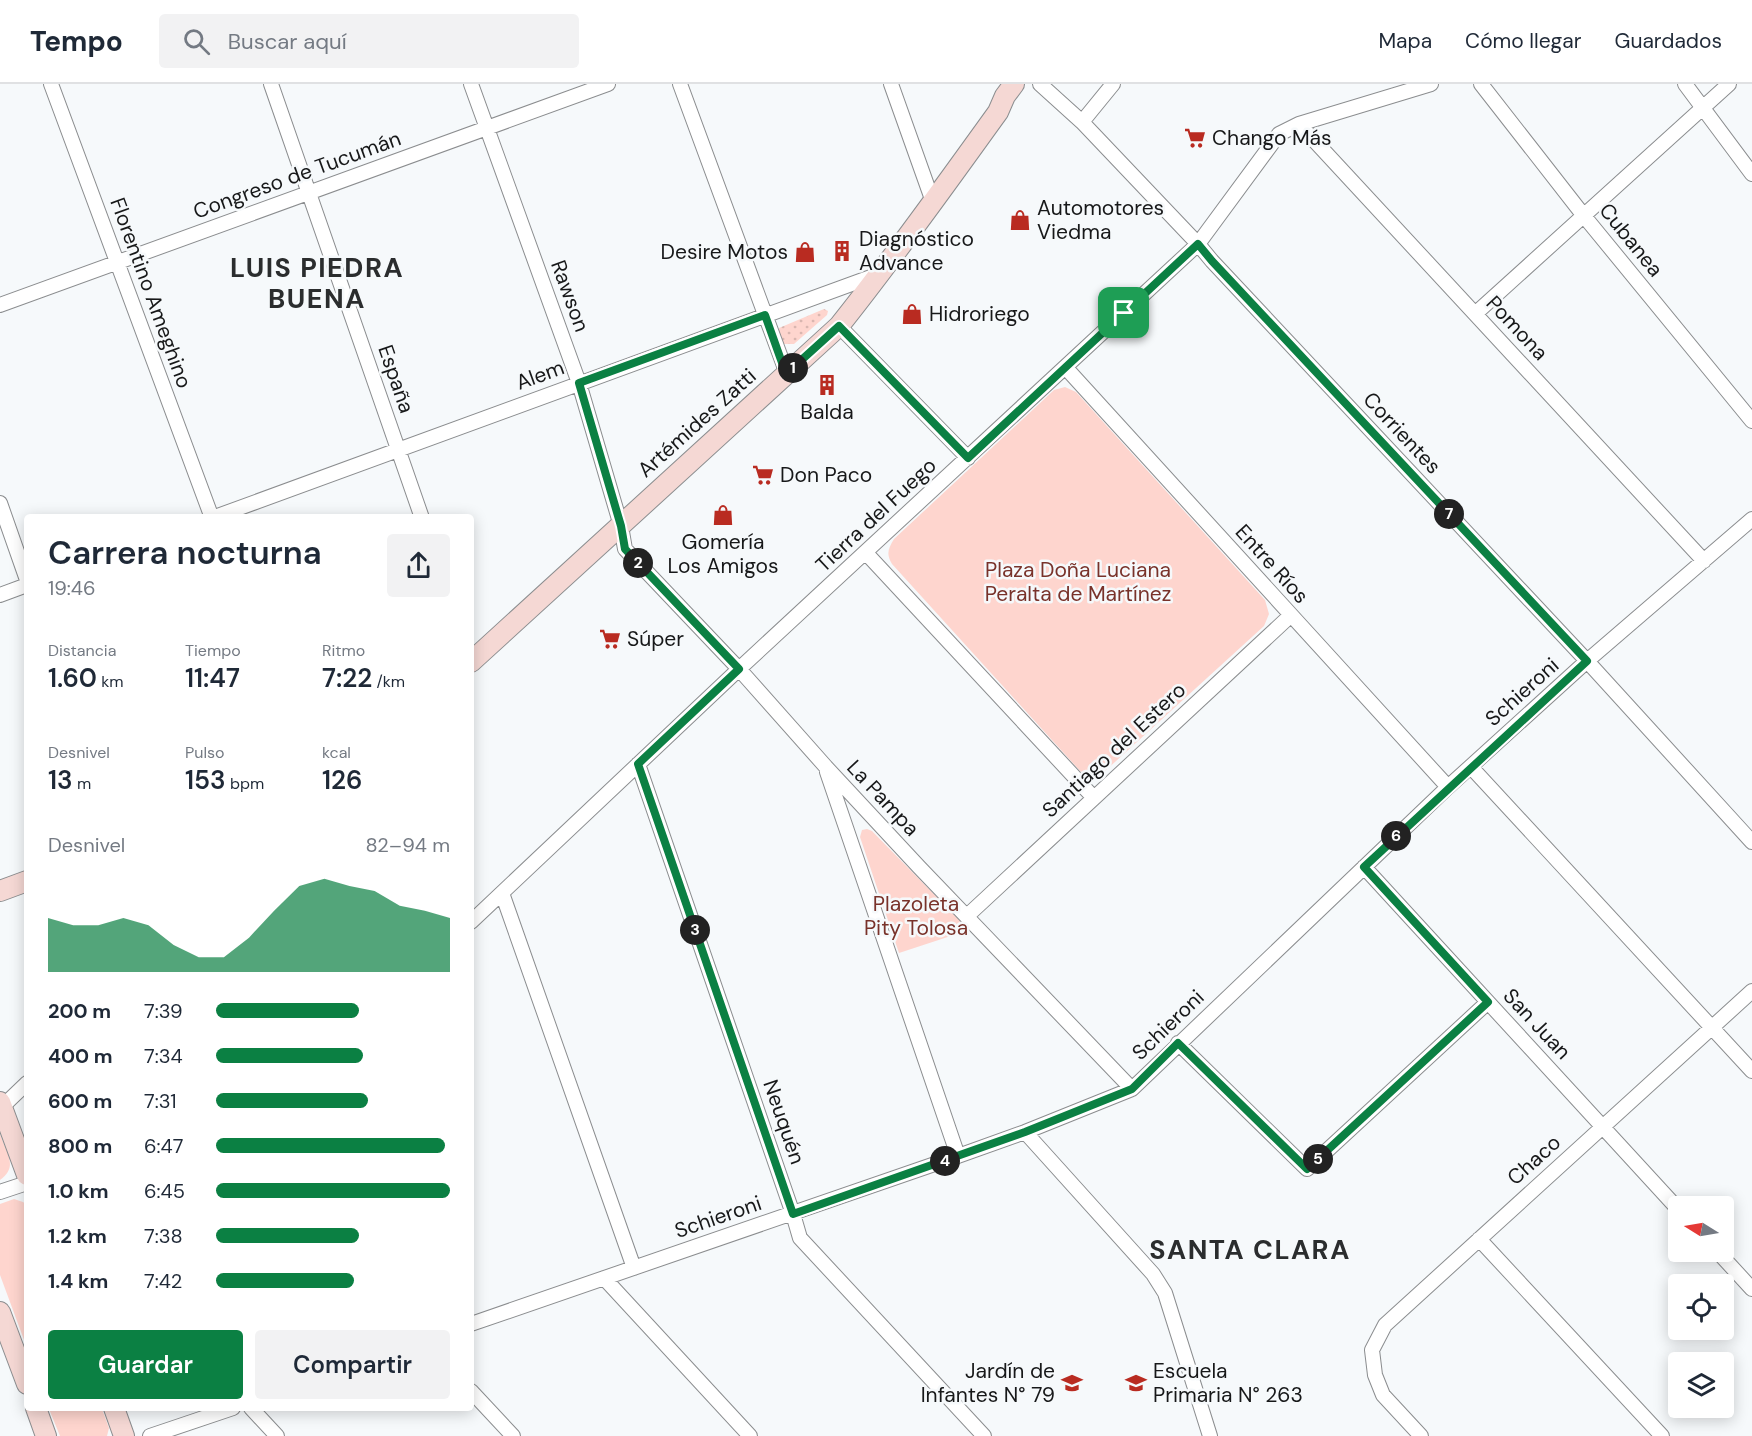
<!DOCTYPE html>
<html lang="es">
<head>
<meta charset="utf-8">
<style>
	body { margin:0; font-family:"DM Sans",sans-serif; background:#f2f2f3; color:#1f2937; height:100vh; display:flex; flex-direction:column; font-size:22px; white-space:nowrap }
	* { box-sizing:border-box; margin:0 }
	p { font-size:20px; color:#747a83 }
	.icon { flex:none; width:33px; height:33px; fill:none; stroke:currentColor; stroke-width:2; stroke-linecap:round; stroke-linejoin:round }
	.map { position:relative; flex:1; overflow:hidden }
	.side { position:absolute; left:24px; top:430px; width:450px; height:897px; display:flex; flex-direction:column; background:#fff; border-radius:6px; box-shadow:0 3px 15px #0003 }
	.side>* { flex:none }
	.needle { width:39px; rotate:281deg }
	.fabs { position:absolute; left:1668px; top:1112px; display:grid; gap:12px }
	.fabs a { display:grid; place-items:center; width:66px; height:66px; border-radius:6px; background:#fff; box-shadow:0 3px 15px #0003; font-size:30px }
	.pin { position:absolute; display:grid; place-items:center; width:51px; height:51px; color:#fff; margin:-26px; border-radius:12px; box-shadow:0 3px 9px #0006 }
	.km { position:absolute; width:30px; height:30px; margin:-15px; border-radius:50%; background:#222; color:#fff; font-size:16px; line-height:30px; text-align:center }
	.round { display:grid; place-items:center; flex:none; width:63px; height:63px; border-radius:6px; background:#f2f2f3 }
	.overview { display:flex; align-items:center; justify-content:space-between; height:102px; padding:0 24px }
	h1 { font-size:33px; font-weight:600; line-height:45px }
	.metrics { display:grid; grid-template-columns:repeat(3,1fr); gap:9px; height:102px; padding:6px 24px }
	.metrics div { display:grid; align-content:center }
	.metrics b { font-size:26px; font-weight:600 }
	.metrics small { font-size:16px; font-weight:400 }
	.metrics p { font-size:16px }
	.chart { height:168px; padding:12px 24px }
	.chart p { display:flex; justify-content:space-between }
	.chart svg { width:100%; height:108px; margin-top:6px; fill:#0b8043; opacity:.7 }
	.primary-button { display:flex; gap:12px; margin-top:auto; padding:12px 24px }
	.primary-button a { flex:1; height:69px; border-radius:6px; background:#0b8043; color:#fff; font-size:24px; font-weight:600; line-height:69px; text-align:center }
	.primary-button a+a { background:#f2f2f3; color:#1f2937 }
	ul { padding:0 24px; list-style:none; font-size:20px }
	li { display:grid; grid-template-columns:96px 72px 1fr; align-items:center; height:45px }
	li i { height:15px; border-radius:8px; background:#0b8043 }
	header { display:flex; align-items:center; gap:36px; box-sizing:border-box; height:84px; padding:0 30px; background:#fff; border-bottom:2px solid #e0e1e3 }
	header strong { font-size:28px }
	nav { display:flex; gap:33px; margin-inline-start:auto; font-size:21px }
	.search { width:420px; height:54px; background:#f2f2f3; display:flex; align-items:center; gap:15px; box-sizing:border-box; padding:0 21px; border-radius:6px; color:#747a83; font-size:22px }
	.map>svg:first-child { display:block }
	.grass { fill:url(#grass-dots) }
	.park { fill:#fed5ce }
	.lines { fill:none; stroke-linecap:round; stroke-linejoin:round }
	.street-casing { stroke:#8b8d8f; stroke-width:16 }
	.secondary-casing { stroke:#8b8d8f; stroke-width:22 }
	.street { stroke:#fff; stroke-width:14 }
	.secondary { stroke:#f5d8d4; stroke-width:20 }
	.route-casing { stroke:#fff; stroke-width:12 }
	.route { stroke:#0b8043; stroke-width:8 }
	.labels { text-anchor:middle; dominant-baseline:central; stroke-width:5; stroke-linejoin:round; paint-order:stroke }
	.poi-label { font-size:21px; fill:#171819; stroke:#f6f9fb; text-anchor:start }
	.street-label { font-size:21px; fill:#171819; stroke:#f6f9fb }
	.park-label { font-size:21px; fill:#79322a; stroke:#f6f9fb }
	.district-label { font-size:27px; font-weight:bold; letter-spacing:1.5px; fill:#2b2d2e; stroke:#f6f9fb }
</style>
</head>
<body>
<header>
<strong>Tempo</strong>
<div class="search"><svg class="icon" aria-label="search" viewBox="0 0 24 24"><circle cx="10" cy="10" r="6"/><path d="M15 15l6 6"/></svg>Buscar aquí</div>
<nav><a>Mapa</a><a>Cómo llegar</a><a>Guardados</a></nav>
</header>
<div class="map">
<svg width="1752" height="1352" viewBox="0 0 1752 1352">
	<defs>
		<pattern id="grass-dots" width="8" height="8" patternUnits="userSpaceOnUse" patternTransform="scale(1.5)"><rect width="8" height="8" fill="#fed5ce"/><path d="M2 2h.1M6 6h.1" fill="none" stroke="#d9b6b0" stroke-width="1.8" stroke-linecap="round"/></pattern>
	</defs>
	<rect width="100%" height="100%" fill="#f6f9fb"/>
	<path class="grass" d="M 824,225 L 828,227 L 827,231 L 794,260 L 784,260 L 779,249 L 779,244 Z"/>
	<path class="park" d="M 1065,303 L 1076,308 L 1265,516 L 1269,530 L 1264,542 L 1104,688 L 1092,694 L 1081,688 L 892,480 C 886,470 888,465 894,455 L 1054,306 Z
		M 867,745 L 872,747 L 969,846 L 899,869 L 860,753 L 862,746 Z
		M 0,1050 C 6,1068 19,1083 0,1096 Z
		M 14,1115 L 23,1118 L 27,1121 L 27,1264 L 0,1191 L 0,1120 Z
		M 49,1325 L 102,1325 L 109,1344 L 107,1352 L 60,1352 Z"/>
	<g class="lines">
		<defs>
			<path id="street" d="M 51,0 L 212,434
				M 271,0 L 422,434
				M 471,0 L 579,299 L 621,442 L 625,465 L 739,585 L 826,683 L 919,783 L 1132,1005
				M 680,0 L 787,290
				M 891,0 L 933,118
				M 1040,0 L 1082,38 L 1198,160 L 1212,177 L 1587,577 L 1752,758
				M 1481,0 L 1584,132 L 1752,337
				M 1685,0 L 1752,90
				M 1082,38 L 1113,0
				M 1299,40 L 1704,477
				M 0,221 L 608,0
				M 1475,230 L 1729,0
				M 839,242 L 968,374
				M 1066,284 L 1448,703
				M 0,419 L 27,496
				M 212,434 L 879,190
				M 866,469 L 1094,714
				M 0,511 L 27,501
				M 638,680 L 793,1130 L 800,1154 L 984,1352
				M 1471,683 L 1752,987
				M 827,688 L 958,1072
				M 1364,783 L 1678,1125
				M 502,809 L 634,1184
				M 967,832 L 1290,532
				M 471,838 L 739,585 L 1198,160 L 1279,50 L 1299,40 L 1431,0
				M 1178,959 L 1307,1085 L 1488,918
				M 2,1023 L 27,999
				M 1025,1048 L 1153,1190 L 1165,1209 L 1210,1352
				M 0,1108 L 27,1099
				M 1479,1155 L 1662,1352
				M 1717,1167 L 1752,1205
				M 604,1194 L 750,1352
				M 471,1240 L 958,1072 L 1025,1048 L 1132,1005 L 1448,703 L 1587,577 L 1752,435
				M 471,1307 L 513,1352
				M 251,1324 L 277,1352
				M 150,1352 L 233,1324
				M 1421,1352 L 1383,1311 L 1375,1291 L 1372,1266 L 1385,1241 L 1752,907"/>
			<path id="secondary" d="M 471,578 L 839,242 C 895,172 946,100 998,28 L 1005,12 L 1014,0
				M 0,807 L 27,797
				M 0,1018 L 27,1091
				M 0,1228 L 27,1300
				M 36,1324 L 46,1352
				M 114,1324 L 124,1352"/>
		</defs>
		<use href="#street" class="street-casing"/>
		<use href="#secondary" class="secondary-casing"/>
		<use href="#street" class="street"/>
		<use href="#secondary" class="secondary"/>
	</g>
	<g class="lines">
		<defs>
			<path id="route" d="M 1198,160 L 1212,177 L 1587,577 L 1364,783 L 1488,918 L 1307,1085 L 1178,959 L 1132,1005 L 1025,1048 L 793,1130 L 638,680 L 739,585 L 625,465 L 621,442 L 579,299 L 765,231 L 786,290 L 839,242 L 968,374 Z"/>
		</defs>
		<use href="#route" class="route-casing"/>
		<use href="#route" class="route"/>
	</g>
	<defs>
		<symbol id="supermarket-bare" viewBox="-9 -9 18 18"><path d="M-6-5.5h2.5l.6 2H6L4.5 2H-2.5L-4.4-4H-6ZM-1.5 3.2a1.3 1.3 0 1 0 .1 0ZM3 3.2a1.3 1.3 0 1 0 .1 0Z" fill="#b92b21" stroke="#f6f9fb" stroke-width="2.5" paint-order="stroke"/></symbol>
		<symbol id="shop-bare" viewBox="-9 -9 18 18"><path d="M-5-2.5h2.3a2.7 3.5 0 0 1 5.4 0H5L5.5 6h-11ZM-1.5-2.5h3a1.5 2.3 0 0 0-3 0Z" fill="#b92b21" stroke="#f6f9fb" stroke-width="2.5" paint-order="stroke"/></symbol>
		<symbol id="building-bare" viewBox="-9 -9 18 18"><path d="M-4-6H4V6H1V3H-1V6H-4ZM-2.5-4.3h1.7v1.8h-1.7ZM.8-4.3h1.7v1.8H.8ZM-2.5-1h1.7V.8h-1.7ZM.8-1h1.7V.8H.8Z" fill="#b92b21" stroke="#f6f9fb" stroke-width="2.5" paint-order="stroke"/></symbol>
		<symbol id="school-bare" viewBox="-9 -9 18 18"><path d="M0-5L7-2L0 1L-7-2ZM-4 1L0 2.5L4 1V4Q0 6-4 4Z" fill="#b92b21" stroke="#f6f9fb" stroke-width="2.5" paint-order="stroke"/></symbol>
	</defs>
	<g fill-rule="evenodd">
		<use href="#supermarket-bare" x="1180" y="39" width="30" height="30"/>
		<use href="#shop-bare" x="1005" y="121" width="30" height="30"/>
		<use href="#building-bare" x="827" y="152" width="30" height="30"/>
		<use href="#shop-bare" x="790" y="153" width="30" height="30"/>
		<use href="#shop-bare" x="897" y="215" width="30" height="30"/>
		<use href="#building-bare" x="812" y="286" width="30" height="30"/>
		<use href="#supermarket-bare" x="748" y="376" width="30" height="30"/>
		<use href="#shop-bare" x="708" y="416" width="30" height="30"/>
		<use href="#supermarket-bare" x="595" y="540" width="30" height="30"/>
		<use href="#school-bare" x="1057" y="1284" width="30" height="30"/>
		<use href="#school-bare" x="1121" y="1284" width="30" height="30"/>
	</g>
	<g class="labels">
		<g class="poi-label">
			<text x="1212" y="54">Chango Más</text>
			<text x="1037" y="124">Automotores<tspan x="1037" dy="24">Viedma</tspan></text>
			<text x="859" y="155">Diagnóstico<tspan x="859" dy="24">Advance</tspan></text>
			<text x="788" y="168" text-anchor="end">Desire Motos</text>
			<text x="929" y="230">Hidroriego</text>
			<text x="827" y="328" text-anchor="middle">Balda</text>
			<text x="780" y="391">Don Paco</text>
			<text x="723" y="458" text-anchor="middle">Gomería<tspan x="723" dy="24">Los Amigos</tspan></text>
			<text x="627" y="555">Súper</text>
			<text x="1055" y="1287" text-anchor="end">Jardín de<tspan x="1055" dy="24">Infantes N° 79</tspan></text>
			<text x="1153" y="1287">Escuela<tspan x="1153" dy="24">Primaria N° 263</tspan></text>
		</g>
		<g class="street-label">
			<text transform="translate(297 91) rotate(-20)">Congreso de Tucumán</text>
			<text transform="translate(1631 156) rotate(51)">Cubanea</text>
			<text transform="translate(151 209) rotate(70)">Florentino Ameghino</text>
			<text transform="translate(570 212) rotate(70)">Rawson</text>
			<text transform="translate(1517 244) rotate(47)">Pomona</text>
			<text transform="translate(540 291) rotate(-20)">Alem</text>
			<text transform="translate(396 295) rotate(71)">España</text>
			<text transform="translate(697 339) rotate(-42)">Artémides Zatti</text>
			<text transform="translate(1402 349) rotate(47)">Corrientes</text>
			<text transform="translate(876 431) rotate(-43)">Tierra del Fuego</text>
			<text transform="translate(1272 480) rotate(48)">Entre Ríos</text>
			<text transform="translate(1522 608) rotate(-42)">Schieroni</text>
			<text transform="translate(1114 666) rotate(-43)">Santiago del Estero</text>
			<text transform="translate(883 714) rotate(47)">La Pampa</text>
			<text transform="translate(1537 940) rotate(47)">San Juan</text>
			<text transform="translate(1168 941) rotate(-44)">Schieroni</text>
			<text transform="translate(784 1038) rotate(71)">Neuquén</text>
			<text transform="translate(1534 1076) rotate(-42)">Chaco</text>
			<text transform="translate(718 1133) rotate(-19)">Schieroni</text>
		</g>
		<g class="park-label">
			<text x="1078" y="486">Plaza Doña Luciana<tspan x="1078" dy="24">Peralta de Martínez</tspan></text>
			<text x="916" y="820">Plazoleta<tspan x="916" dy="24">Pity Tolosa</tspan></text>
		</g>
		<g class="district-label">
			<text x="317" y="183">LUIS PIEDRA<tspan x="317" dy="31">BUENA</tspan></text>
			<text x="1250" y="1165">SANTA CLARA</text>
		</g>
	</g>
</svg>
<div class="fabs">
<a><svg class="needle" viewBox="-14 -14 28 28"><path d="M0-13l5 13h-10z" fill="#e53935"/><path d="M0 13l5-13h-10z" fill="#747a83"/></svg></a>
<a><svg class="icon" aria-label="locate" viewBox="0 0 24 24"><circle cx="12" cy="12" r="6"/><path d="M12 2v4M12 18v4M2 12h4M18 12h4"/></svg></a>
<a><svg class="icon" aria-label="layers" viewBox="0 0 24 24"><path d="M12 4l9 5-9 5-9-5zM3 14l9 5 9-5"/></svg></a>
</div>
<div class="pin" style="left:1124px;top:229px;background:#1e9e55"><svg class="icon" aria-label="arrive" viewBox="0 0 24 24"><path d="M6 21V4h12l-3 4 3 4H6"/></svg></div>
<b class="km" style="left:793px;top:284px">1</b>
<b class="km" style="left:638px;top:479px">2</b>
<b class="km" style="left:695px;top:846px">3</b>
<b class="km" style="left:945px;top:1077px">4</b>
<b class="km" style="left:1318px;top:1075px">5</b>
<b class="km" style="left:1396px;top:752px">6</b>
<b class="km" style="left:1449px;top:430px">7</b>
<section class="side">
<div class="overview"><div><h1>Carrera nocturna</h1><p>19:46</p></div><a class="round"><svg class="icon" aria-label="share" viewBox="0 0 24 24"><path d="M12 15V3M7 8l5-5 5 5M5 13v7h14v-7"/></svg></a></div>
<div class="metrics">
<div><p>Distancia</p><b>1.60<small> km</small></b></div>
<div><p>Tiempo</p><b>11:47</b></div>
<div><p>Ritmo</p><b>7:22<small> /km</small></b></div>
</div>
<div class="metrics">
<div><p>Desnivel</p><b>13<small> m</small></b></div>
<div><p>Pulso</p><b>153<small> bpm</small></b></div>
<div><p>kcal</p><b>126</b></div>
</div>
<div class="chart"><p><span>Desnivel</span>82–94 m</p>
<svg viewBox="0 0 160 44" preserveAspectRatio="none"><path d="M0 44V22L10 25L20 25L30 22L40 25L50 33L60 38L70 38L80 30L90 19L100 9L110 6L120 9L130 11L140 17L150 19L160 22V44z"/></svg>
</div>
<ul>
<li><b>200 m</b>7:39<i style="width:61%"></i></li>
<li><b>400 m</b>7:34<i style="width:63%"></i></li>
<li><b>600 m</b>7:31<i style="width:65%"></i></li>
<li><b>800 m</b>6:47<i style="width:98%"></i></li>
<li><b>1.0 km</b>6:45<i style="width:100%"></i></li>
<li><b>1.2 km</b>7:38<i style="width:61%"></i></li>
<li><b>1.4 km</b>7:42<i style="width:59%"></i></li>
</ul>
<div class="primary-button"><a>Guardar</a><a>Compartir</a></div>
</section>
</div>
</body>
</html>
